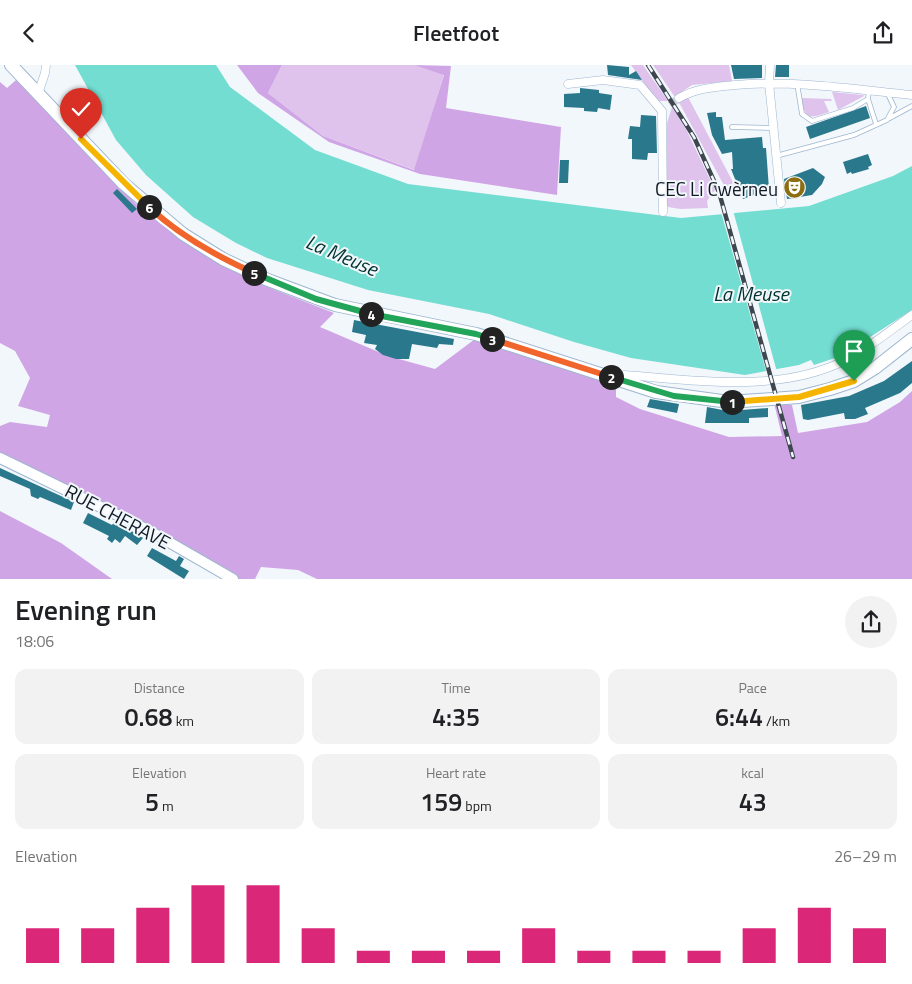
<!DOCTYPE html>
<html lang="en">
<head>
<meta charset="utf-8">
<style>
	body { margin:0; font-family:"Titillium Web",sans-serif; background:#f2f2f2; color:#202124; height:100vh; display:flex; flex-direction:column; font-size:19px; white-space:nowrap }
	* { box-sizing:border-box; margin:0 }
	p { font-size:16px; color:#757577 }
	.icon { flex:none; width:28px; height:28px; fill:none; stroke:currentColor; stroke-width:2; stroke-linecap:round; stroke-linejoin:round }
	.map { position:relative; height:514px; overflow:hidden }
	.sheet { display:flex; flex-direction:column; background:#fff; flex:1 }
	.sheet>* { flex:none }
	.pin { position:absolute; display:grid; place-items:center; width:42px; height:42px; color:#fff; margin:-51px -21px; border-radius:50% 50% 50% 0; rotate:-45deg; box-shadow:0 0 5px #0007 }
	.pin .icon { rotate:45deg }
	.km { position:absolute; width:25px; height:25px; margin:-12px; border-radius:50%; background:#222; color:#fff; font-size:14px; line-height:25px; text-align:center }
	.round { display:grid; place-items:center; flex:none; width:52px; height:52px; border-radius:26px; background:#f2f2f2 }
	.headline { display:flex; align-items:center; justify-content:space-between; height:85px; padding:0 15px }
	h1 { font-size:28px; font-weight:600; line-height:38px }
	.stats { display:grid; grid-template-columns:repeat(3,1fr); gap:8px; height:85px; padding:5px 15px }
	.stats div { display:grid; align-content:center; border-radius:12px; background:#f2f2f2; text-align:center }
	.stats b { font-size:25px; font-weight:600 }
	.stats small { font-size:14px; font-weight:400 }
	.stats p { font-size:14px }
	.chart { height:140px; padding:10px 15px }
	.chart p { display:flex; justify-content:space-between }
	.chart svg { width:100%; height:90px; margin-top:5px; stroke:#db2777; stroke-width:6 }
	header { display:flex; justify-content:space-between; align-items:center; height:65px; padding:0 15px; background:#fff; font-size:22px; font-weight:600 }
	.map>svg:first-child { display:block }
	.green { fill:#dfc3ed }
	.forest { fill:#d0a5e5 }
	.water { fill:#73ddd1 }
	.pier { fill:#f2f7fc }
	.building { fill:#2a788c }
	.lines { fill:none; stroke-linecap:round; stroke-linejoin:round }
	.minor-tunnel { stroke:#d0d6db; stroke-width:8; stroke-dasharray:8 4; stroke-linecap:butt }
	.service-casing { stroke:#9eb6cf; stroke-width:5.5 }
	.minor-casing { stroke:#9eb6cf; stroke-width:9 }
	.tertiary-casing { stroke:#9eb6cf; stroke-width:12 }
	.primary-casing { stroke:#9eb6cf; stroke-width:14 }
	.service { stroke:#fff; stroke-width:4 }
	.minor { stroke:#fff; stroke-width:8 }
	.tertiary { stroke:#fff; stroke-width:10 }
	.primary { stroke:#fff; stroke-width:12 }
	.rail-casing { stroke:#3e464f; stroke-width:4.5 }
	.rail { stroke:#f2f7fc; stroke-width:2.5; stroke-dasharray:8; stroke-linecap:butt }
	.split-1-casing { stroke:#fff; stroke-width:10 }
	.split-2-casing { stroke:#fff; stroke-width:10 }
	.split-3-casing { stroke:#fff; stroke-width:10 }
	.split-4-casing { stroke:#fff; stroke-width:10 }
	.split-5-casing { stroke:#fff; stroke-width:10 }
	.split-6-casing { stroke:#fff; stroke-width:10 }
	.split-7-casing { stroke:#fff; stroke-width:10 }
	.split-1 { stroke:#f5b400; stroke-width:6 }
	.split-2 { stroke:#22a559; stroke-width:6 }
	.split-3 { stroke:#f0652b; stroke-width:6 }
	.split-4 { stroke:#22a559; stroke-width:6 }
	.split-5 { stroke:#22a559; stroke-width:6 }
	.split-6 { stroke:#f0652b; stroke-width:6 }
	.split-7 { stroke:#f5b400; stroke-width:6 }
	.labels { text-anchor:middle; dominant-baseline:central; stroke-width:4; stroke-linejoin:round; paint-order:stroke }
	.poi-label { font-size:19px; fill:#101922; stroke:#f2f7fc; text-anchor:end }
	.street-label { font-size:19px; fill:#101922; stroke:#f2f7fc }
	.water-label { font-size:20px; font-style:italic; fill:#00332f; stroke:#f2f7fc }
</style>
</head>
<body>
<header><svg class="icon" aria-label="back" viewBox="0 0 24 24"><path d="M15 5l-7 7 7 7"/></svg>Fleetfoot<svg class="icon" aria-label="share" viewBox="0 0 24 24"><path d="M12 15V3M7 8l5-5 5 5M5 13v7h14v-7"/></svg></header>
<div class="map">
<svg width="912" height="514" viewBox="0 0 912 514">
	<rect width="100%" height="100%" fill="#f2f7fc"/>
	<path class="green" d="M 282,0 L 414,0 L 444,9 L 415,105 L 323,71 L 268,28 Z
		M 631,0 L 643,0 L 668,36 L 657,36 Z
		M 653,0 L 729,0 L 732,16 L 692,20 L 677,30 L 688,32 L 734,119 L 727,126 L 681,41 Z
		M 832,27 L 863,30 L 864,31 L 838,45 Z
		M 801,33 L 831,34 L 832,36 L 824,36 L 829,47 C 809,54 805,55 801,33 Z
		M 672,42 L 687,66 L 715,125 L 707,136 L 708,143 L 680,144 L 668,142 L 665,138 L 667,58 Z"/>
	<path class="forest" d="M 237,0 L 282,0 L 268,28 L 323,71 L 414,105 L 444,10 L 414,0 L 451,1 L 446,43 L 561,62 L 557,130 L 420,109 L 329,77 L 258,28 Z
		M 16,15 L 140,143 L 180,173 L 217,195 L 270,223 L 334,248 L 320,262 L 388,291 L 435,304 L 475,274 L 616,318 L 616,332 L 640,344 L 729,372 L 782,371 L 774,338 L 792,340 L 798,368 L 867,357 L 900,337 L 912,326 L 912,514 L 317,514 L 298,505 L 261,502 L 255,514 L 233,514 L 0,393 L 0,361 L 10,357 L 47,362 L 50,350 L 18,341 L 30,313 L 15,286 L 0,278 L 0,17 L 7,23 Z
		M 0,446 L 61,478 L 112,514 L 0,514 Z"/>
	<path class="water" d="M 75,0 L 216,0 L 230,22 L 315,85 L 408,119 L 681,153 L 809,141 L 893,111 L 912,101 L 912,245 L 867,274 L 833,289 L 835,293 L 814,300 L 811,295 L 799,300 L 745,310 L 631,293 L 574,277 L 489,249 L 368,225 L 267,193 L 236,178 L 193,152 L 146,110 L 116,75 Z"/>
	<path class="pier" d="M 733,146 L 734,149 L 777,307 L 767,309 L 721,147 Z"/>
	<path class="building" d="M 607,0 L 629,2 L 629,10 L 636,6 L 642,15 L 608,10 Z
		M 731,0 L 762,0 L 762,13 L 734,14 Z
		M 776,0 L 789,0 L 789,12 L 775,12 Z
		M 580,23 L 599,25 L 599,28 L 612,30 L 610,45 L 598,43 L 597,47 L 584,46 L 584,43 L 564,42 L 564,29 L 580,28 Z
		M 866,41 L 870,53 L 810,74 L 806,62 Z
		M 716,47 L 716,52 L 722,52 L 725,75 L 762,72 L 763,83 L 766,83 L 769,124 L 743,134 L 731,104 L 733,104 L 732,87 L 722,89 L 712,70 L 707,48 Z
		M 641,50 L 656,51 L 657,88 L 648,88 L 647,95 L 632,94 L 632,74 L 628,74 L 630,61 L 640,62 Z
		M 868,89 L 872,100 L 868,102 L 869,104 L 852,109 L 851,107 L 847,109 L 843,97 Z
		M 560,95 L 569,95 L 568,118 L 559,118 Z
		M 813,103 L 825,112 L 822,119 L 812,130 L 787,134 L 784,114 Z
		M 117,124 L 137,144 L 132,148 L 113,128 Z
		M 354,255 L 454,274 L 453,280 L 439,279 L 437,283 L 412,279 L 409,294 L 396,294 L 383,290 L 375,284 L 377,280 L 364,278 L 366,270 L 352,267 Z
		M 912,296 L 912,318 L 900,328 L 865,343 L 868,349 L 855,354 L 845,354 L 844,348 L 808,355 L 803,354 L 801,340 L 849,331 L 884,316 Z
		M 650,334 L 679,339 L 677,348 L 647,342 Z
		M 707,342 L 728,346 L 768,343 L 768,352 L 749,353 L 749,358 L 705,358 Z
		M 0,403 L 74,437 L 71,445 L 40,432 L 38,434 L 31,431 L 30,424 L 0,411 Z
		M 88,448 L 112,460 L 115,456 L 143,473 L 137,480 L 125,471 L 120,478 L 115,474 L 112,478 L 107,474 L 109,471 L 83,458 Z
		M 152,483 L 176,496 L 179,491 L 184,494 L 180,501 L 189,506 L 184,514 L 147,491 Z"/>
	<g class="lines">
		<path class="minor-tunnel" d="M 670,40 L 679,33"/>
		<defs>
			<path id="service" d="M 797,18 L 802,49 L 812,56 L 853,43 L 868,34
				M 869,25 L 868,34 L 876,59
				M 888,54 L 912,41
				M 732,62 L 772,63
				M 776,91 L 854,70 L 887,55 L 894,42 L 887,27"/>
			<path id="minor" d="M 770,0 L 769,18 L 781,138
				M 568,19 L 603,15 L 640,20 L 662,46 L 663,147
				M 38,29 L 45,8 L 46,0
				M 679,33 C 697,23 715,22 735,20 C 795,15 852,24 912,30
				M 616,314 L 624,310 C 697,315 778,329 846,295 C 869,283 891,265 912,250"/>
			<path id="tertiary" d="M 0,393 L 148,465 L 233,514"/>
			<path id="primary" d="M 11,0 L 124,119 L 183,169 L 223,194 L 268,215 L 335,240 L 476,269 L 656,327 L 729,337 L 799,332 L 830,324 L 854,316 L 875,303 L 912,274"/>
		</defs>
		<use href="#service" class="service-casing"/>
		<use href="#minor" class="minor-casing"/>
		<use href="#tertiary" class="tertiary-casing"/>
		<use href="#primary" class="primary-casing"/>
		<use href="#service" class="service"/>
		<use href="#minor" class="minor"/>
		<use href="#tertiary" class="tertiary"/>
		<use href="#primary" class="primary"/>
		<defs>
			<path id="rail" d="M 648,0 L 694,72 L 719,127 L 793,392"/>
		</defs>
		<use href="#rail" class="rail-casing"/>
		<use href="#rail" class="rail"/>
	</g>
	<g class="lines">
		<defs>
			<path id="split-1" d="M 732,337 L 799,332 L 854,316"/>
			<path id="split-2" d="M 611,312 L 674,331 L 732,337"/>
			<path id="split-3" d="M 492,274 L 611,312"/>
			<path id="split-4" d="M 371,249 L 476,269 L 492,274"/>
			<path id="split-5" d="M 254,208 L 316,234 L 371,249"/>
			<path id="split-6" d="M 149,142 C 179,170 216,191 254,208"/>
			<path id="split-7" d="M 81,74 L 149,142"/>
		</defs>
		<use href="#split-1" class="split-1-casing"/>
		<use href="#split-2" class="split-2-casing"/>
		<use href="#split-3" class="split-3-casing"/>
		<use href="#split-4" class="split-4-casing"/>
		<use href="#split-5" class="split-5-casing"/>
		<use href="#split-6" class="split-6-casing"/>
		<use href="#split-7" class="split-7-casing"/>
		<use href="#split-1" class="split-1"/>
		<use href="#split-2" class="split-2"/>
		<use href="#split-3" class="split-3"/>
		<use href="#split-4" class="split-4"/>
		<use href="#split-5" class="split-5"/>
		<use href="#split-6" class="split-6"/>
		<use href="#split-7" class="split-7"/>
	</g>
	<defs>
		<symbol id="theatre-disc" viewBox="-11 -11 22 22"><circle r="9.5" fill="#8c6e11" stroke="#f2f7fc"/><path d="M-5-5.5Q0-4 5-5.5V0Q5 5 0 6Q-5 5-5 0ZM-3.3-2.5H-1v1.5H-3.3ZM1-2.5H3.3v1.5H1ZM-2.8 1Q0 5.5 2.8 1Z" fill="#fff"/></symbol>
	</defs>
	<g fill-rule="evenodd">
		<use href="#theatre-disc" x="782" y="110" width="25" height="25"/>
	</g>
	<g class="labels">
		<g class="poi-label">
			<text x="778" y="123">CEC Li Cwèrneu</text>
		</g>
		<g class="street-label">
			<text transform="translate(118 451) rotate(28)">RUE CHERAVE</text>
		</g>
		<g class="water-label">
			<text transform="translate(342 190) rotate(23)">La Meuse</text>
			<text x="751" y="228">La Meuse</text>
		</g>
	</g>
</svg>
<div class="pin" style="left:854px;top:316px;background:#1e9e55"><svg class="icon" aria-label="arrive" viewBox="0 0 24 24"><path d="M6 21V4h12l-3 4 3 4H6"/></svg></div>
<div class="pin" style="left:81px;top:74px;background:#d93025"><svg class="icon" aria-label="check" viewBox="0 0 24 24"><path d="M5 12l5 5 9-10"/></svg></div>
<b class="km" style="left:732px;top:337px">1</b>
<b class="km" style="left:611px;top:312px">2</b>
<b class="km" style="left:492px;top:274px">3</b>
<b class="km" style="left:371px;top:249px">4</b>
<b class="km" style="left:254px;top:208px">5</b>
<b class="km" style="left:149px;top:142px">6</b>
</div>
<section class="sheet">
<div class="headline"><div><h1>Evening run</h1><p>18:06</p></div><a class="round"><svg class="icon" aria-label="share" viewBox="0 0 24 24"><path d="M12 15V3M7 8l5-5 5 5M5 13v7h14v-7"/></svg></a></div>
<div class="stats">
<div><p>Distance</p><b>0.68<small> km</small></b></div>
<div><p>Time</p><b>4:35</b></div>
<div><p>Pace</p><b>6:44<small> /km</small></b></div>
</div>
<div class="stats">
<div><p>Elevation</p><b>5<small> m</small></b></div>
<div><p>Heart rate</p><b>159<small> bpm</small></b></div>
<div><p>kcal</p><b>43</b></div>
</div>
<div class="chart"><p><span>Elevation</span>26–29 m</p>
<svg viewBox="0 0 160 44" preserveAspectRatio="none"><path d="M5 44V27M15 44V27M25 44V17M35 44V6M45 44V6M55 44V27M65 44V38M75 44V38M85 44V38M95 44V27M105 44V38M115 44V38M125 44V38M135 44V27M145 44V17M155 44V27"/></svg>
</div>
</section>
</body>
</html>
